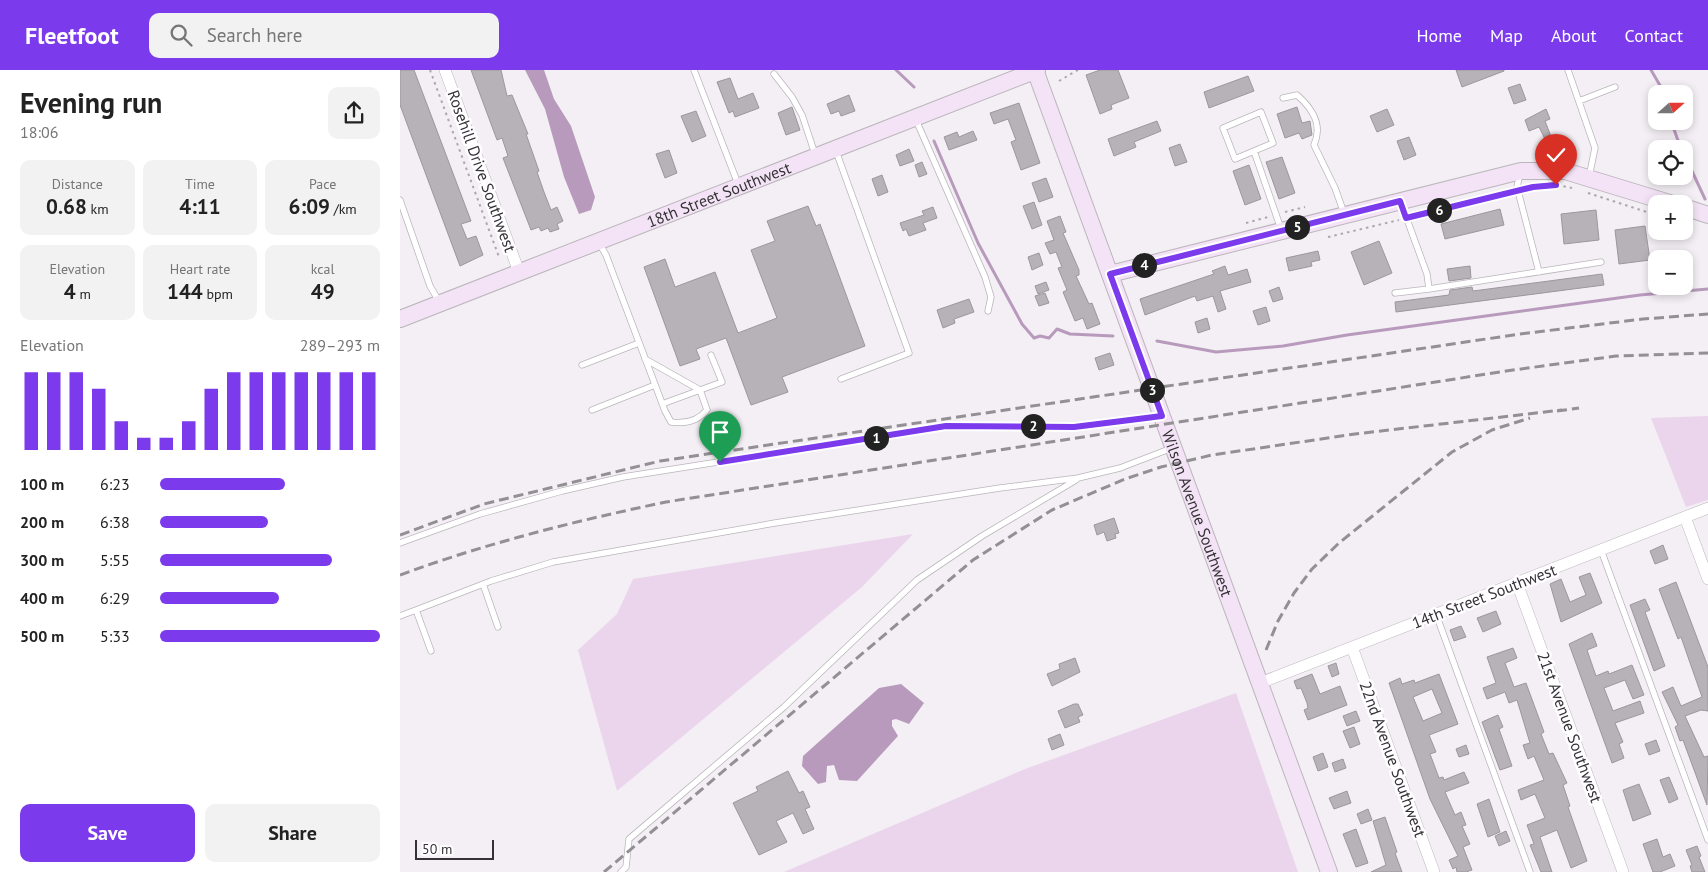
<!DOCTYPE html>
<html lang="en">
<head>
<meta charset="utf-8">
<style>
	body { margin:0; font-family:"PT Sans",sans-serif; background:#f2f2f2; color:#222; height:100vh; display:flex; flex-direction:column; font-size:19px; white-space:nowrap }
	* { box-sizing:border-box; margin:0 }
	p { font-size:16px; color:#767676 }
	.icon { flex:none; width:28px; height:28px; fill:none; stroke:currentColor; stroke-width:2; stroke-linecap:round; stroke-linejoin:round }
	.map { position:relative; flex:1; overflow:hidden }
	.side { display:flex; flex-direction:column; background:#fff; width:400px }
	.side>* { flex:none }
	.needle { width:32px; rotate:69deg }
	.tools { position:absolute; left:1248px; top:15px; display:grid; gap:10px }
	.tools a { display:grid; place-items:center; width:45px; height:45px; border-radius:10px; background:#fff; box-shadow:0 2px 8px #0003; font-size:25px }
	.scale { position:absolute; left:15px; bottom:12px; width:79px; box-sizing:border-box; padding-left:5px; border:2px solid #333234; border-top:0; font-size:14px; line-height:18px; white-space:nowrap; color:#333234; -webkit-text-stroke:4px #fffdff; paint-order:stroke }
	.pin { position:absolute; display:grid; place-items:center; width:42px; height:42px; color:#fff; margin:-51px -21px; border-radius:50% 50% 50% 0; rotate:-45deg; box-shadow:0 0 5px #0007 }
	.pin .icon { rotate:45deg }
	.km { position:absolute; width:25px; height:25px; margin:-12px; border-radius:50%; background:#222; color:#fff; font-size:14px; line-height:25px; text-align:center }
	.round { display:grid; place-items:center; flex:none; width:52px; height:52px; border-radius:10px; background:#f2f2f2 }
	.headline { display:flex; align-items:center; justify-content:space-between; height:85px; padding:0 20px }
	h1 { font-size:28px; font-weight:600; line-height:38px }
	.stats { display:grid; grid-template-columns:repeat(3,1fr); gap:8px; height:85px; padding:5px 20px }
	.stats div { display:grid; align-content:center; border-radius:10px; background:#f2f2f2; text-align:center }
	.stats b { font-size:21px; font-weight:600 }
	.stats small { font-size:14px; font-weight:400 }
	.stats p { font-size:14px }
	.chart { height:140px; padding:10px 20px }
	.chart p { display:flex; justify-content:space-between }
	.chart svg { width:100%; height:90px; margin-top:5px; stroke:#7c3aed; stroke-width:6 }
	.cta { display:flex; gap:10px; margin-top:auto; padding:10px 20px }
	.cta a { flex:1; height:58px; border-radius:10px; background:#7c3aed; color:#fff; font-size:20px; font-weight:600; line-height:58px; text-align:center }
	.cta a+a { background:#f2f2f2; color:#222 }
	ul { padding:0 20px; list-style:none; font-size:16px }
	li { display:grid; grid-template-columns:80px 60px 1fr; align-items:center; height:38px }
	li i { height:12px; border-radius:6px; background:#7c3aed }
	header { display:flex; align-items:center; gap:30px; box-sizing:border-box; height:70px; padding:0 25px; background:#7c3aed; color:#fff }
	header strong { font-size:24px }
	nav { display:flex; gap:28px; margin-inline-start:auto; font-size:18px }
	.search { width:350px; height:45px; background:#f2f2f2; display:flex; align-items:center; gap:12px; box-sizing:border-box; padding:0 18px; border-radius:10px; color:#767676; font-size:19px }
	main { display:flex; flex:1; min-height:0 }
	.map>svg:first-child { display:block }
	.green { fill:#ebd5ed }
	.water { fill:#b89abc }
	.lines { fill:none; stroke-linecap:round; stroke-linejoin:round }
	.stream { stroke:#b89abc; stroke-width:3 }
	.building { fill:#b7b2b7; stroke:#9b979c; fill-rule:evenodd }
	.lane-casing { stroke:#bab6bb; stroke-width:7 }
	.street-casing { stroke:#bab6bb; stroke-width:12 }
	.secondary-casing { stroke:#bab6bb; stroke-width:18 }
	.path { stroke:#aba8ac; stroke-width:2; stroke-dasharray:2.5 4; stroke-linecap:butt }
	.lane { stroke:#fff; stroke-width:5.5 }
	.street { stroke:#fff; stroke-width:11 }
	.secondary { stroke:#f4e3f6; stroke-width:16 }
	.rail { stroke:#929093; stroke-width:3; stroke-dasharray:10 5; stroke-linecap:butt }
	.route-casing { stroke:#fff; stroke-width:10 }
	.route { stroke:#7c3aed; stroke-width:6 }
	.labels { text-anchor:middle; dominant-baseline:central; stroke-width:5; stroke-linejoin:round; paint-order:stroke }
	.street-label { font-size:16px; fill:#333234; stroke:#fffdff }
</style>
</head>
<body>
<header>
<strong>Fleetfoot</strong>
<div class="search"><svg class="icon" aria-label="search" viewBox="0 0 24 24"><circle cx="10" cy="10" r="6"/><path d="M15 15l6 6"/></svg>Search here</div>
<nav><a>Home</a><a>Map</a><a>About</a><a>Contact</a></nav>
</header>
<main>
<section class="side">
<div class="headline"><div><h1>Evening run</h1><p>18:06</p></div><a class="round"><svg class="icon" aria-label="share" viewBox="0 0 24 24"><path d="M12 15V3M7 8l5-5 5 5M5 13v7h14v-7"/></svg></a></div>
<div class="stats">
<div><p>Distance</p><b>0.68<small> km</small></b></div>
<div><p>Time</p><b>4:11</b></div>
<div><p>Pace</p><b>6:09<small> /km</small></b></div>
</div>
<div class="stats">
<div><p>Elevation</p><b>4<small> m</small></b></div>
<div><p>Heart rate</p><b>144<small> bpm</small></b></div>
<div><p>kcal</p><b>49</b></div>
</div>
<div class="chart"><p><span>Elevation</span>289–293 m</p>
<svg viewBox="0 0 160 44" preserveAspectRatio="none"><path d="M5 44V6M15 44V6M25 44V6M35 44V14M45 44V30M55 44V38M65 44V38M75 44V30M85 44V14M95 44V6M105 44V6M115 44V6M125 44V6M135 44V6M145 44V6M155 44V6"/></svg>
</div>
<ul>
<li><b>100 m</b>6:23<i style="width:57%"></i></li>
<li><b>200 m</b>6:38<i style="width:49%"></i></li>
<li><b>300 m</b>5:55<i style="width:78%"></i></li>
<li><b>400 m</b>6:29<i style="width:54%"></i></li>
<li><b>500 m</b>5:33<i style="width:100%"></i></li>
</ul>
<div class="cta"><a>Save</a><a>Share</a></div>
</section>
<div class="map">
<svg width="1308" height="802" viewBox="0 0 1308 802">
	<rect width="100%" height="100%" fill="#f3eff4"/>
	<path class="green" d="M 1308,346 L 1308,430 L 1286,437 L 1251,348 Z
		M 513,464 L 462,517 L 217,721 L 178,580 L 217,544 L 233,509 Z
		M 836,623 L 898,802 L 384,802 L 625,699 Z"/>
	<path class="water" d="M 125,0 L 144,0 L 154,29 L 171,56 L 195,127 L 191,140 L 179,144 L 164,107 L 145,39 Z
		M 501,614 L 524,633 L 509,654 L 496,649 L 492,650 L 492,656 L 498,666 L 457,711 L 439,710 L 434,695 L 427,696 L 426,712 L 418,714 L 402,696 L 403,686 L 479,618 Z"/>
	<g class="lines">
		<path class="stream" d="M 496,0 L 514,17
			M 1251,0 L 1265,24
			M 1271,51 L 1281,79
			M 534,71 L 578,173 L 622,254 L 634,268 L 640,266 L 649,268 L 657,259 L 670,264 L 713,266
			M 1284,84 L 1305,129
			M 757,271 L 816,282 L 883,276 L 947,265 L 1240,225 L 1308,219"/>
	</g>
	<path class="building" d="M 0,0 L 14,0 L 71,151 L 61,154 L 67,169 L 76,166 L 83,185 L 60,196 L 0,35 Z
		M 71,0 L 101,0 L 107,26 L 112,25 L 128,64 L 126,64 L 139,101 L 137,102 L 144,122 L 151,140 L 157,137 L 163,151 L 157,154 L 159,159 L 150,162 L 148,158 L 141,161 L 139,157 L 131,160 L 103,88 L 108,86 L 102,68 L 97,70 Z
		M 700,0 L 718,0 L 729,28 L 711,35 L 712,39 L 700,44 L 686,5 Z
		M 1056,0 L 1104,0 L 1104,1 L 1062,17 Z
		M 848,6 L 854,21 L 809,38 L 804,22 Z
		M 330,8 L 338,29 L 353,23 L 359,38 L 335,47 L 333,41 L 329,43 L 317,12 Z
		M 1120,14 L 1126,30 L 1114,34 L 1108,18 Z
		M 449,25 L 455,41 L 441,46 L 439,41 L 431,44 L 427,34 Z
		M 619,33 L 640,93 L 621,100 L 611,72 L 616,70 L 608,49 L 594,54 L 590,43 Z
		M 392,37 L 400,60 L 386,65 L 378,43 Z
		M 897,37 L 902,53 L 910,51 L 912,65 L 902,69 L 899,63 L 885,68 L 877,44 Z
		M 987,39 L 994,55 L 977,62 L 970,46 Z
		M 1146,39 L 1150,49 L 1145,51 L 1152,69 L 1146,71 L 1139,57 L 1129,61 L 1125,50 Z
		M 296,41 L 306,66 L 292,72 L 281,46 Z
		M 757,51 L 761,61 L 734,72 L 736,77 L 714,86 L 708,69 Z
		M 573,61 L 577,70 L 549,80 L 544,67 L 557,62 L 559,67 Z
		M 1009,67 L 1016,85 L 1004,90 L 997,71 Z
		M 780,74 L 787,92 L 775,96 L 769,78 Z
		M 509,79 L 514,91 L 500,96 L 496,85 Z
		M 269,80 L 277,103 L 265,108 L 256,84 Z
		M 882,87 L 895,123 L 879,129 L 866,92 Z
		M 522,92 L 527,104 L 519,107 L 515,95 Z
		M 849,95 L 861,129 L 845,135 L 833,101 Z
		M 482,105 L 488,122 L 478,126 L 472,109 Z
		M 646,108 L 653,127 L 639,132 L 632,113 Z
		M 634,132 L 642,155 L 632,159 L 623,136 Z
		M 408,136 L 416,156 L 420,154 L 465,276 L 382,307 L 388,322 L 351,335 L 326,268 L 296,279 L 300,289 L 280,296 L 244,197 L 265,189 L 275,217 L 315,202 L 338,263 L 377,248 L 351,180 L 375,171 L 367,151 Z
		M 533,137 L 537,148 L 523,153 L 526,160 L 509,166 L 506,159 L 503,161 L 500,153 L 524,145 L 522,141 Z
		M 1100,139 L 1104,155 L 1045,169 L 1041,154 Z
		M 1196,140 L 1199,170 L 1164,174 L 1161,144 Z
		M 660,146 L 666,162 L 663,163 L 679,200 L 679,205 L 676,206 L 689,234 L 692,233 L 700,254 L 687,259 L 683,248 L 675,251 L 663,222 L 667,220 L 658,198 L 662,197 L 656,182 L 650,184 L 645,173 L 654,170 L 647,151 Z
		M 1245,156 L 1250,190 L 1219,194 L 1215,160 Z
		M 979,171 L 992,203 L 964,215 L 951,182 Z
		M 918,181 L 920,190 L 911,192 L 912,196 L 889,201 L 886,188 Z
		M 639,183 L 643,195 L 632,200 L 628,187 Z
		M 825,196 L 828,205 L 847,199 L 851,212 L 820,221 L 826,239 L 818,242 L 813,226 L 797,231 L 795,226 L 745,245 L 740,229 L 814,204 L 812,201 Z
		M 1070,196 L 1071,208 L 1049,211 L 1047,199 Z
		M 1202,204 L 1204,215 L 996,242 L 995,232 L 1049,225 L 1050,220 L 1072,217 L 1073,221 Z
		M 646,212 L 649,220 L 638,224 L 635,216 Z
		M 879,217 L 883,229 L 873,232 L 869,221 Z
		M 645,223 L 649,233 L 639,236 L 635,226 Z
		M 569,229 L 574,242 L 554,249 L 555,253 L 543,258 L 537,240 Z
		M 866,237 L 870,251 L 858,255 L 853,241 Z
		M 807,248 L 810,259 L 798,263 L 795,252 Z
		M 710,283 L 714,295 L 699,300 L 695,288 Z
		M 714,448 L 719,463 L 715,464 L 716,468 L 707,471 L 704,462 L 697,465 L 694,455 Z
		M 1263,475 L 1268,489 L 1255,494 L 1250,481 Z
		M 1190,503 L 1202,533 L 1161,552 L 1150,514 L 1161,509 L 1170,532 L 1186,525 L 1179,507 Z
		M 1276,512 L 1308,597 L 1308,641 L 1301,640 L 1285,646 L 1304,687 L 1308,686 L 1307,735 L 1283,670 L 1280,671 L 1275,657 L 1278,655 L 1262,622 L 1273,617 L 1281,636 L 1302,627 L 1281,567 L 1278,569 L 1259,519 Z
		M 1245,529 L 1250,540 L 1245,542 L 1265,596 L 1254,601 L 1230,535 Z
		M 1096,541 L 1101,554 L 1083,562 L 1077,548 Z
		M 1061,556 L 1066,567 L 1054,571 L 1050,560 Z
		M 1192,563 L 1197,576 L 1187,580 L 1196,606 L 1208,601 L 1209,604 L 1232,595 L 1244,625 L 1233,629 L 1225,610 L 1204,618 L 1213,641 L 1240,631 L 1244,643 L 1215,653 L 1223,672 L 1219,674 L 1224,688 L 1212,693 L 1169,574 Z
		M 1113,578 L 1117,588 L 1105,593 L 1114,617 L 1126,613 L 1144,662 L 1141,664 L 1149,684 L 1153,683 L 1167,713 L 1163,715 L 1170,736 L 1168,737 L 1187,791 L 1171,798 L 1157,760 L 1140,767 L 1152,802 L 1141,802 L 1130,775 L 1134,774 L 1127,755 L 1145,748 L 1135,724 L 1121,730 L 1118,720 L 1144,710 L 1134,686 L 1128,689 L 1123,675 L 1130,673 L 1117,630 L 1109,633 L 1105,622 L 1087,629 L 1083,618 L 1096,613 L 1087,587 Z
		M 675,588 L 680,602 L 652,616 L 647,604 L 660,599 L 659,594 Z
		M 936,593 L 939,604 L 932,607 L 928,596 Z
		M 912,604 L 920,624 L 940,616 L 947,635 L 908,650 L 904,640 L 908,638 L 907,633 L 901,618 L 897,619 L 894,611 Z
		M 1039,604 L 1058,654 L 1029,665 L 1036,682 L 1030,684 L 1039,708 L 1043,707 L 1044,710 L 1064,702 L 1069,713 L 1045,722 L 1055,745 L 1061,742 L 1066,755 L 1062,756 L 1070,774 L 1063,777 L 1072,800 L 1066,802 L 1057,802 L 1056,797 L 1053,799 L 1049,790 L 1058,786 L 1030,729 L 989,613 L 1000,608 L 1002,614 L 1014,610 L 1015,613 ZM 1032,619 L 1042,643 L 1023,651 L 1013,627 Z
		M 674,634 L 678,634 L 683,645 L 678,647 L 680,652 L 665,658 L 658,641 Z
		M 956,641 L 960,651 L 947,656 L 943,646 Z
		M 1098,645 L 1103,657 L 1099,659 L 1112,696 L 1100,700 L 1082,652 Z
		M 954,657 L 960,674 L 950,678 L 943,661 Z
		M 660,664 L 664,675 L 652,680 L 648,669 Z
		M 1256,670 L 1260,681 L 1249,685 L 1245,674 Z
		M 1066,675 L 1069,684 L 1059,687 L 1056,679 Z
		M 923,683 L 928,697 L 918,701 L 913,687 Z
		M 943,689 L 946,698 L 935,702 L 932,693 Z
		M 388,701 L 399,723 L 403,721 L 410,737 L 405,739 L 414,759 L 403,764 L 393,743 L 376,751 L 387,772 L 359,785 L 333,733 L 358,721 L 356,717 Z
		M 1269,707 L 1278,729 L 1269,733 L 1260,710 Z
		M 1239,714 L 1251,744 L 1233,751 L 1223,720 Z
		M 947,721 L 951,733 L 934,739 L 929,728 Z
		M 1089,729 L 1100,762 L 1088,767 L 1077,734 Z
		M 968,739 L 972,750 L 961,754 L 957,744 Z
		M 985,747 L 997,782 L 995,783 L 1002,802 L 971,802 L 986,795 L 973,751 Z
		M 956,759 L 968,793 L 956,797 L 943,764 Z
		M 1106,761 L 1110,771 L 1099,776 L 1095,766 Z
		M 1257,769 L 1263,787 L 1270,784 L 1275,796 L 1260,802 L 1253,802 L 1243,774 Z
		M 1297,776 L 1301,786 L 1299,787 L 1305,802 L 1292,802 L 1290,796 L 1292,795 L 1286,780 Z"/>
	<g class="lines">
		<defs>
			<path id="lane" d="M 294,0 L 338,114
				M 1168,0 L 1195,78 L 1189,107
				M 374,4 L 392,27 L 402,45 L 415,84
				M 883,28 L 897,25 C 913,39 923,55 914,75 L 935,118 L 944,143
				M 1179,31 L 1215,17
				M 516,50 L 585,207 L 591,227 L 588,241
				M 436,81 L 509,283 L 441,309
				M 854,81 L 835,89 L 823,58 L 861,42 L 873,73 L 854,81 L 881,159
				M 1120,103 L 1117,117 L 1139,202
				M 0,130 L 30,216 L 40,233
				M 1001,133 L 1027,204 L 1029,219 L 1201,192
				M 199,173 L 206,185 L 265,341 L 271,352 C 285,354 298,351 307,340 L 300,320 L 245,289
				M 995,223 L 1029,219
				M 182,295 L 239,273
				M 262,334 L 322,312 L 311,285
				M 192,340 L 255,315
				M 0,473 L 80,444 L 162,421 L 223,407 L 546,356 L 674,357 L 761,346
				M 1201,480 L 1308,770
				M 83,514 L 98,557
				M 1036,544 L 1130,802
				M 0,546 L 16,540
				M 31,581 L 16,540 L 91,511 L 153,492 L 375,453 L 600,418 L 678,408 L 720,398 L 772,378
				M 221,802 L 226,797 L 229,769 L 384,637 L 517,510 L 582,466 L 676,410"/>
			<path id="street" d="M 45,0 L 119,202
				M 1285,447 L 1308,509
				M 1117,513 L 1223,802
				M 952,577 L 1034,802
				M 860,613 L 1308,438"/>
			<g id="secondary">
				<path id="s1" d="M 635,0 L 929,802"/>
				<path d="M 1284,137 L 1308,145"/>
				<path d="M 710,204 L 1121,101 L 1165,101 L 1273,134"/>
				<path id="s2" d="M 0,249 L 637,0"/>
			</g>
		</defs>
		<use href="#lane" class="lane-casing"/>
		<use href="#street" class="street-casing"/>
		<use href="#secondary" class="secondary-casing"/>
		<path class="path" d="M 30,0 L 99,187
			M 659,11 L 678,0
			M 1157,115 L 1172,118
			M 1125,119 L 1150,115
			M 1188,123 L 1256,145
			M 885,142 L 905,137
			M 1013,146 L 1110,122
			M 846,153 L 868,147
			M 928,167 L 999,150"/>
		<use href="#lane" class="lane"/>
		<use href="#street" class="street"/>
		<use href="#secondary" class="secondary"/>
		<path class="rail" d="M 1157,341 L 1179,338
			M 0,465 L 84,434 L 260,391 L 1120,264 L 1243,249 L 1308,244
			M 0,505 C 87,473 175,451 266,432 L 1106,301 L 1216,286 L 1308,283
			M 866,580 L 878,551 L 894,523 L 912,499 L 939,473 L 1052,382 L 1092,360 L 1130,348
			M 204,802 L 573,490 L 652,440 L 725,409 L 761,397 L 812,385 L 955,364 L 1162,340"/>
	</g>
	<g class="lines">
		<defs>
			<path id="route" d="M 320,392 L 546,356 L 674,357 L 762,346 L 710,204 L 1000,131 L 1006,148 L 1133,117 L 1156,115"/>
		</defs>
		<use href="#route" class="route-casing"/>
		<use href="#route" class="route"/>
	</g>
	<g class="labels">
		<g class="street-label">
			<text transform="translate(82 101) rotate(70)">Rosehill Drive Southwest</text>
			<text stroke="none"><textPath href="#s2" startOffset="342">18th Street Southwest</textPath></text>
			<text stroke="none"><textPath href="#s1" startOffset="472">Wilson Avenue Southwest</textPath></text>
			<text transform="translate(1084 526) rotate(-21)">14th Street Southwest</text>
			<text transform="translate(1170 657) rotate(70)">21st Avenue Southwest</text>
			<text transform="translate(993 689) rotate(70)">22nd Avenue Southwest</text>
		</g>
	</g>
</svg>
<div class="tools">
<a><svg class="needle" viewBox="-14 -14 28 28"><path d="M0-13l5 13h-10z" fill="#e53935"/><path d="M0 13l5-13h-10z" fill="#767676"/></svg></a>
<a><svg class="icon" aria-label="locate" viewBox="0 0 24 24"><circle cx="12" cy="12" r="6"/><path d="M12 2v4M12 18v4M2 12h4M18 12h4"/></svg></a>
<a>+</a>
<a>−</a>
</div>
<div class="scale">50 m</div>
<div class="pin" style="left:320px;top:392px;background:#1e9e55"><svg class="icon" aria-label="arrive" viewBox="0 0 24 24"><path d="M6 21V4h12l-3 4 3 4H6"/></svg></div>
<div class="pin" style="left:1156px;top:115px;background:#d93025"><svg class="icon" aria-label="check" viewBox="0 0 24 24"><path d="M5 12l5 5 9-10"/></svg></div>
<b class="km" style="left:476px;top:368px">1</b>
<b class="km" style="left:633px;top:356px">2</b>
<b class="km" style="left:752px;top:320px">3</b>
<b class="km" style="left:744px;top:195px">4</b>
<b class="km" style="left:897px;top:157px">5</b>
<b class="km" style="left:1039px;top:140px">6</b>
</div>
</main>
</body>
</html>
